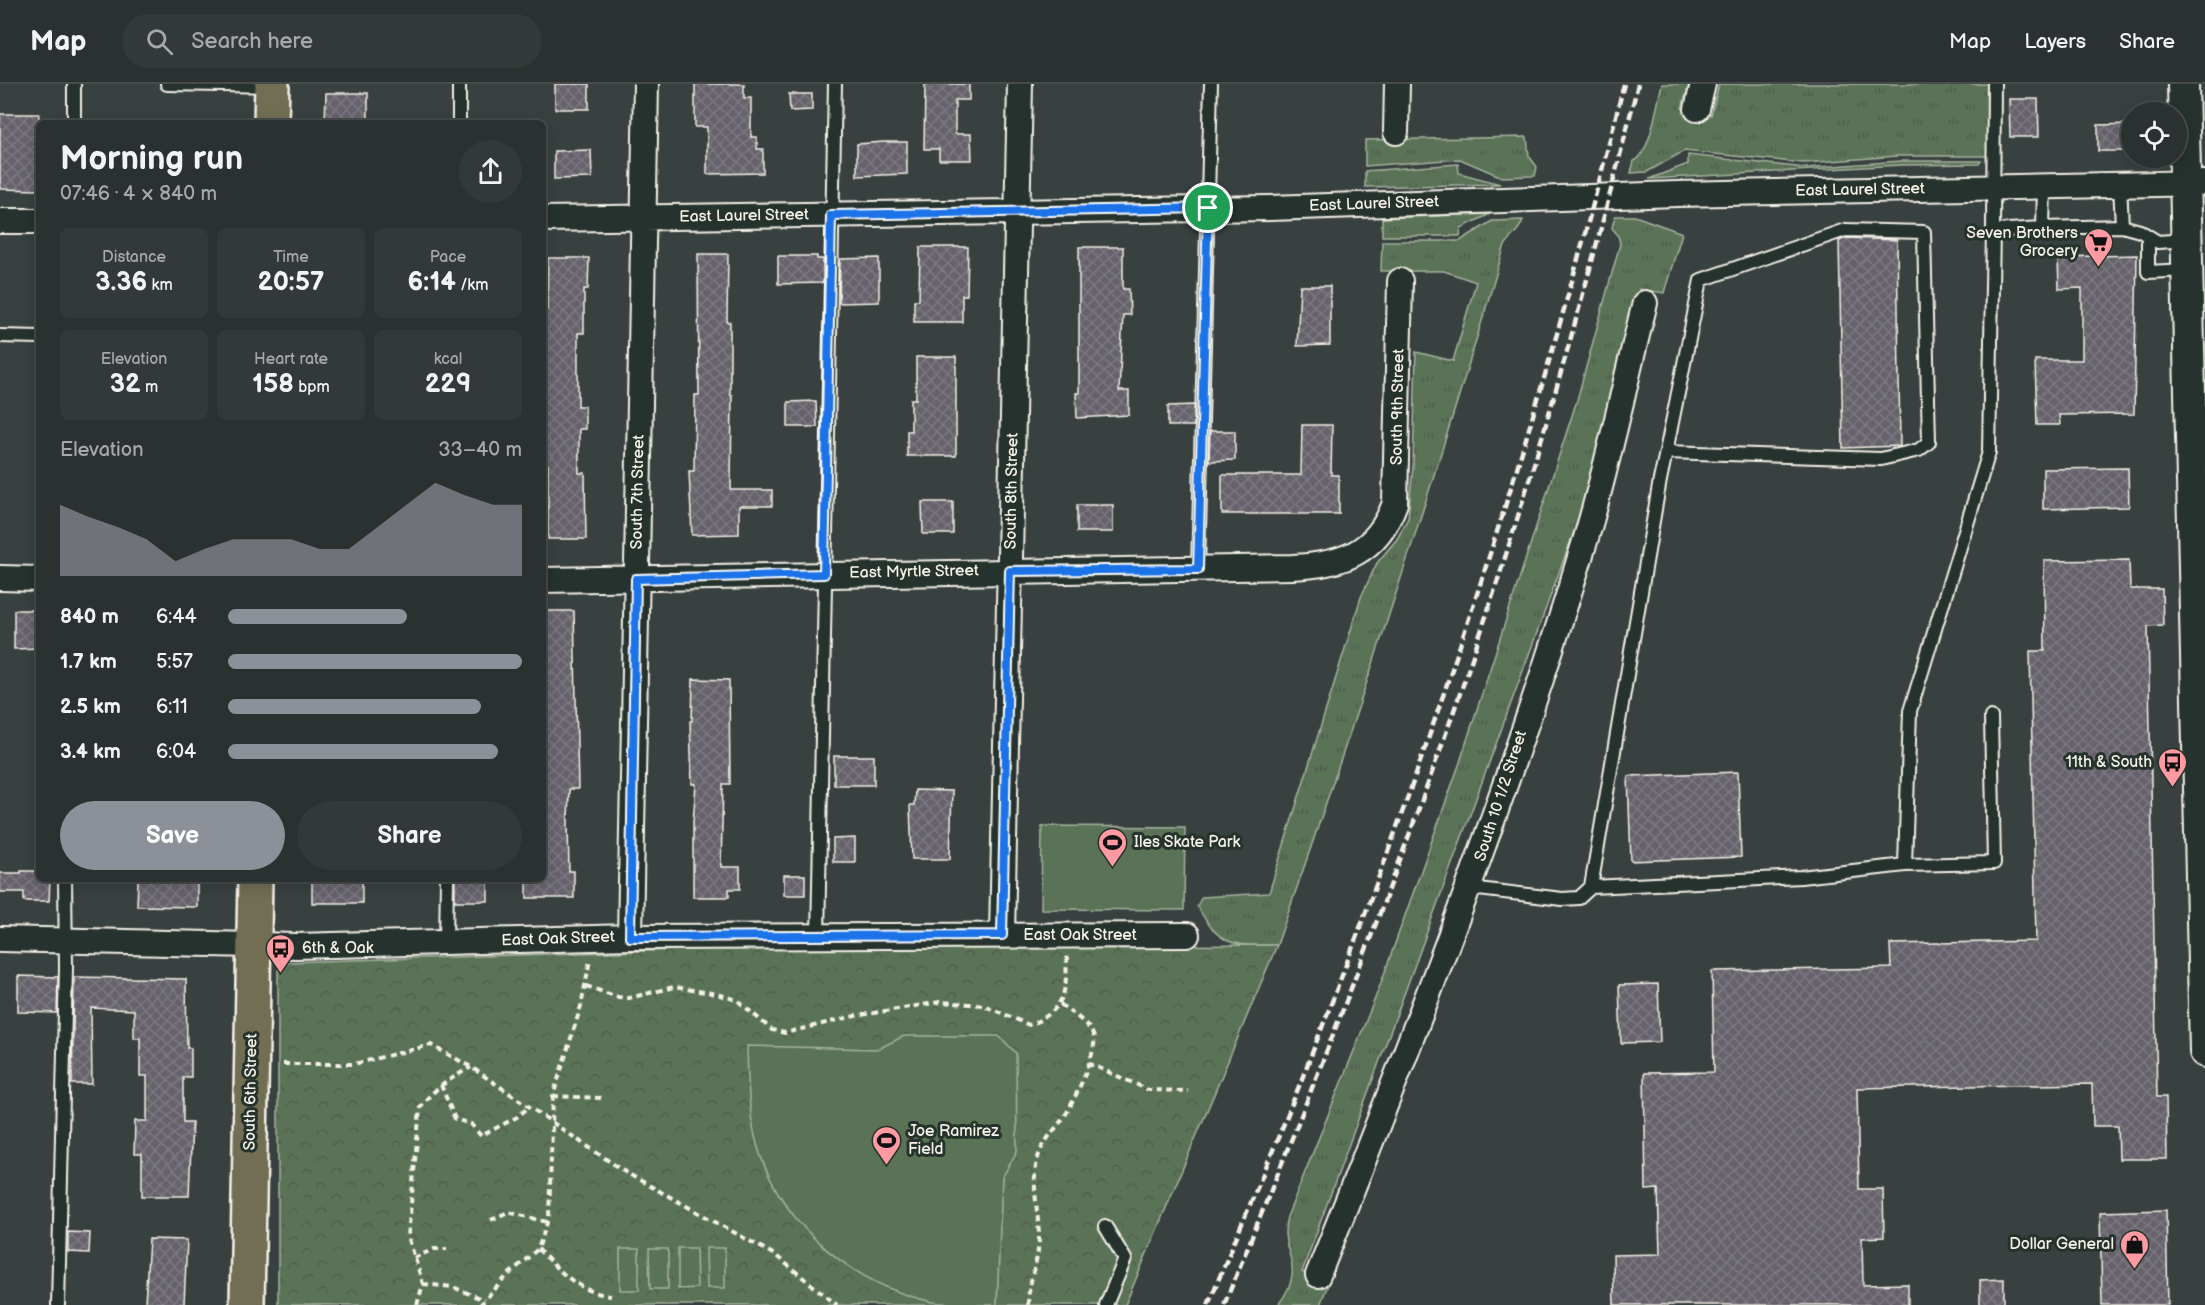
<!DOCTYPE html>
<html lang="en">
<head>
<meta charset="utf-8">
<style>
	body { margin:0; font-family:"Balsamiq Sans",sans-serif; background:#333938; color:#f1f3f6; height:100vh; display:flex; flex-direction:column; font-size:22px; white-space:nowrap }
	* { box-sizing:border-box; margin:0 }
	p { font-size:20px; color:#a6a9ab }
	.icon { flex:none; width:33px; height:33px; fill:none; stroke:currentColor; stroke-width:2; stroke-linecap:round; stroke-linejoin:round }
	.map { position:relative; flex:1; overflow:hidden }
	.panel { position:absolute; left:36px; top:36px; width:510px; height:762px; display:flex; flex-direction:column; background:#2b3130; border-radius:9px; box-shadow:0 3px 15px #0003,0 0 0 2px #474c4c }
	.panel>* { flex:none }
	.fabs { position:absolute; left:2121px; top:18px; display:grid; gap:12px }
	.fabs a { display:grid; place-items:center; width:66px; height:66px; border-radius:50%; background:#2b3130; box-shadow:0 3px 15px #0003,0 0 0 2px #474c4c; font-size:30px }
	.pin { position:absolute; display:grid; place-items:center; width:51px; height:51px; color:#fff; margin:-26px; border:3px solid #fff; border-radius:50%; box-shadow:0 2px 6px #0007 }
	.round { display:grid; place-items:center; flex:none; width:63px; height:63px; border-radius:32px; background:#333938 }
	.head { display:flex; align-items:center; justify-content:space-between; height:102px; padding:0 24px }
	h1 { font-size:33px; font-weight:600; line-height:45px }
	.figures { display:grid; grid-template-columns:repeat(3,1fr); gap:9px; height:102px; padding:6px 24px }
	.figures div { display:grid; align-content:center; border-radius:9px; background:#333938; text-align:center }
	.figures b { font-size:26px; font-weight:600 }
	.figures small { font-size:16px; font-weight:400 }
	.figures p { font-size:16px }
	.chart { height:168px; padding:12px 24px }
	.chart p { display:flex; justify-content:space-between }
	.chart svg { width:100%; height:108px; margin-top:6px; fill:#8c9099; opacity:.7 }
	.primary-button { display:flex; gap:12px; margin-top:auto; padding:12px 24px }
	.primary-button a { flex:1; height:69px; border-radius:36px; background:#8c9099; color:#fff; font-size:24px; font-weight:600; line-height:69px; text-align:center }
	.primary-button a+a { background:#333938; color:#f1f3f6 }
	ul { padding:0 24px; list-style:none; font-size:20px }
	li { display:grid; grid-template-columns:96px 72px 1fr; align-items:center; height:45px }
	li i { height:15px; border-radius:8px; background:#8c9099 }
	header { display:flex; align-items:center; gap:36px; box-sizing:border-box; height:84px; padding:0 30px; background:#2b3130; border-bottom:2px solid #474c4c }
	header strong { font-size:28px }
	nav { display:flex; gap:33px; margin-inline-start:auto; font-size:21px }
	.search { width:420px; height:54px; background:#333938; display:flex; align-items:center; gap:15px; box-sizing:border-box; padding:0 21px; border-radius:33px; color:#a6a9ab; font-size:22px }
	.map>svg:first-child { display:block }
	.grass { fill:url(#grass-tufts); stroke:#a7b2a0; stroke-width:1.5 }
	.park { fill:url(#park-crowns); stroke:#a7b2a0; stroke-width:1.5 }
	.garden { fill:#5a7357; stroke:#a7b2a0; stroke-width:1.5 }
	.building { fill:url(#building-cross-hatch); stroke:#f4f1e8; stroke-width:1.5 }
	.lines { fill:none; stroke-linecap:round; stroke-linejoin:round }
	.service-casing { stroke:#f4f1e8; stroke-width:16 }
	.minor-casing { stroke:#f4f1e8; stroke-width:28 }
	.tertiary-casing { stroke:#f4f1e8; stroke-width:34 }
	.primary-casing { stroke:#f4f1e8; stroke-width:38 }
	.path { stroke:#f4f1e8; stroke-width:4; stroke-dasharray:6 4.5; stroke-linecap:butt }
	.service { stroke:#26332d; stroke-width:12 }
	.minor { stroke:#26332d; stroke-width:24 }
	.tertiary { stroke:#26332d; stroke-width:30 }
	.primary { stroke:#726e52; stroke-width:33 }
	.rail { stroke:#f4f1e8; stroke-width:4.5; stroke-dasharray:9 4.5; stroke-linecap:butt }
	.route-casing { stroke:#fff; stroke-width:12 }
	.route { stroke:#1a73e8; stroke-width:8 }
	.labels { text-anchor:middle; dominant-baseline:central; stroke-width:6; stroke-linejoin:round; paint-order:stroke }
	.street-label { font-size:16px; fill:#f4f1e8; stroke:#26332d }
	.poi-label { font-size:16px; fill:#f4f1e8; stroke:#26332d; text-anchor:end }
</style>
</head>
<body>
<header>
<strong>Map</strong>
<div class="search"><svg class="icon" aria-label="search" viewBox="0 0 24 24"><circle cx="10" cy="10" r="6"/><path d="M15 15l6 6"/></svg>Search here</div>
<nav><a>Map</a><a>Layers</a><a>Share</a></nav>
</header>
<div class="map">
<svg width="2205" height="1221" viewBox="0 0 2205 1221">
	<defs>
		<pattern id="grass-tufts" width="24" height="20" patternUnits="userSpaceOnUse" patternTransform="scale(1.5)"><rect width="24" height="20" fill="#5a7357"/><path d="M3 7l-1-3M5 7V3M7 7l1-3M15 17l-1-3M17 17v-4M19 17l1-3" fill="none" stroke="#515b4e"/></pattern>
		<pattern id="park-crowns" width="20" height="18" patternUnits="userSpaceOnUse" patternTransform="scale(1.5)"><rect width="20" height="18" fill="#5a7357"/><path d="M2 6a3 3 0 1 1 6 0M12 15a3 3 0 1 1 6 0" fill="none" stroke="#515b4e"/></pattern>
		<pattern id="building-cross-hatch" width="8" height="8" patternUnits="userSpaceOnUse" patternTransform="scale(1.5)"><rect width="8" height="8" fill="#66626c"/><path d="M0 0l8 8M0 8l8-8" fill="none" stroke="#7c7981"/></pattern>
	</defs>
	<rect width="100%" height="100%" fill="#394140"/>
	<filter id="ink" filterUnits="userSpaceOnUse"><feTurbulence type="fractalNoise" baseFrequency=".0167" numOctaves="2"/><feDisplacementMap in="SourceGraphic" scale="12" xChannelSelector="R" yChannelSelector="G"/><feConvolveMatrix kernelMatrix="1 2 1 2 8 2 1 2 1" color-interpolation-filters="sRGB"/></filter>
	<g filter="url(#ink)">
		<path class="grass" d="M 1662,0 L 1689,0 L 1682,24 L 1711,31 L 1719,0 L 1988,0 L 1988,72 L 1898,72 L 1804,79 L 1684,67 L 1647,88 L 1631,89 L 1634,77 C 1651,69 1657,19 1662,0 Z
			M 1527,53 L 1529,72 L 1537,83 L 1535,92 L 1502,93 L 1460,75 L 1365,82 L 1365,56 Z
			M 1688,71 L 1805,84 L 1901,77 L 1981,77 L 1979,80 L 1901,81 L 1649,95 L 1688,80 Z
			M 1458,80 L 1459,89 L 1500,100 L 1365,103 L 1365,87 Z
			M 1490,130 L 1461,144 L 1460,152 L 1382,152 L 1382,134 Z
			M 1615,132 L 1635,132 L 1682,149 L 1664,209 L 1639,205 L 1582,426 L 1302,1188 L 1329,1198 L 1320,1221 L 1278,1221 C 1310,1179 1277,1170 1287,1133 L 1378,907 L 1459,681 L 1577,316 L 1620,160 L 1618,151 L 1612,144 Z
			M 1523,136 C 1519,149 1510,151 1504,164 C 1434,398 1358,630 1277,861 C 1233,862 1220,863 1197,822 L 1202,813 L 1269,809 L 1361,513 L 1377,479 L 1397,455 L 1408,434 L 1413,383 L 1416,268 L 1453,277 L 1476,198 L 1444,187 L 1381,187 L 1382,157 L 1460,157 L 1492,137 Z"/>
		<path class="park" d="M 1277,861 L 1125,1221 L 278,1221 L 278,886 L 286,878 L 744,864 Z"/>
		<path class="garden" d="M 1042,742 L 1185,743 L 1184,826 L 1041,825 Z
			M 904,952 L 999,952 L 1016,969 L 1017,1067 L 1002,1094 L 997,1221 C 976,1221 954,1221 933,1218 C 856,1202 786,1145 760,1070 C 748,1035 748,998 747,962 L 878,965 Z
			M 678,1164 L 696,1164 L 697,1204 L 678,1205 Z
			M 706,1164 L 725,1164 L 725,1204 L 707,1204 Z
			M 620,1165 L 639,1165 L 639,1206 L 620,1206 Z
			M 649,1165 L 668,1165 L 668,1205 L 650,1205 Z"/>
		<path class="building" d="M 555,0 L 589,0 L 589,25 L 555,25 Z
			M 695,0 L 744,0 L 744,14 L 751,14 L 751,53 L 757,53 L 757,65 L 763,65 L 763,89 L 707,90 L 707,43 L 695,43 Z
			M 925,0 L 969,0 L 969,16 L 955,16 L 955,50 L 971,50 L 972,76 L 939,76 L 939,65 L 924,65 Z
			M 326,9 L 368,9 L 368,38 L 325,38 Z
			M 789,10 L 812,10 L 812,26 L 790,27 Z
			M 2009,15 L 2038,15 L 2039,53 L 2010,53 Z
			M 0,30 L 39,30 L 39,106 L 0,105 Z
			M 2132,40 L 2132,67 L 2098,67 L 2098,41 Z
			M 884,58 L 907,58 L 907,90 L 857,92 L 857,60 Z
			M 591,66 L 592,94 L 554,95 L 554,67 Z
			M 1846,154 L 1897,156 L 1900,362 L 1843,364 L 1839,157 Z
			M 920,163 L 968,163 L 967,211 L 962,211 L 962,238 L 914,238 L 914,216 L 919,216 Z
			M 1079,163 L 1123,163 L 1123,205 L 1129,205 L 1130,231 L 1123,231 L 1119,307 L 1129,307 L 1129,331 L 1077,334 L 1076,309 L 1079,309 Z
			M 698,170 L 728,170 L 727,238 L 730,238 L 730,311 L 732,311 L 731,406 L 772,406 L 772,422 L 739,422 L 739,450 L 692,451 L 689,387 L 694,387 L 695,311 L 699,311 Z
			M 2137,171 L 2134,330 L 2059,331 L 2060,341 L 2037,341 L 2035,276 L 2082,276 L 2082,204 L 2059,205 L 2058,173 Z
			M 778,172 L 817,172 L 817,175 L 823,175 L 823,199 L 778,200 Z
			M 548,174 L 589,174 L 588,205 L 584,205 L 584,249 L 578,249 L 578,322 L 585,322 L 585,345 L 579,345 L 579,389 L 585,389 L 586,455 L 548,455 L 548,381 L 543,381 L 543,290 L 546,290 L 543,226 L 547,226 Z
			M 879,174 L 879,218 L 839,219 L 840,175 Z
			M 1300,202 L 1330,202 L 1330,261 L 1297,262 Z
			M 916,273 L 956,273 L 956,372 L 907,372 L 907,347 L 911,347 L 911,315 L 916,315 Z
			M 816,317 L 817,343 L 788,343 L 788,318 Z
			M 1194,321 L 1194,342 L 1168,342 L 1168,322 Z
			M 1302,341 L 1332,341 L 1331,391 L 1339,391 L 1339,430 L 1222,430 L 1222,391 L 1301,391 Z
			M 1210,347 L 1235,347 L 1235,376 L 1209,377 Z
			M 2128,384 L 2129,423 L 2043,425 L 2043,385 Z
			M 922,418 L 953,418 L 953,450 L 923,450 Z
			M 1077,421 L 1113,421 L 1113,448 L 1077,448 Z
			M 2129,476 L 2130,505 L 2162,505 L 2163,541 L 2148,542 L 2157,1013 L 2166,1013 L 2167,1075 L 2119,1075 L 2118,1042 L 2093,1042 L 2092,1000 L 1857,1004 L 1859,1105 L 1883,1105 L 1884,1153 L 1862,1154 L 1863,1201 L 1908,1200 L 1908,1221 L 1614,1221 L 1613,1171 L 1660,1170 L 1658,1105 L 1646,1106 L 1644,989 L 1714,988 L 1712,887 L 1891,884 L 1890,860 L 2036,857 L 2030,567 L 2045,567 L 2044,477 Z
			M 14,526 L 39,526 L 39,564 L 14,565 Z
			M 543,527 L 574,527 L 578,705 L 569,705 L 568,739 L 569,787 L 574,787 L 574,814 L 527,814 L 527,795 L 543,795 Z
			M 693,595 L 729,596 L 730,700 L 723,700 L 721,783 L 740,783 L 740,805 L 729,805 L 729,813 L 693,813 L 693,738 L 696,700 L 692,700 L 690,637 L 692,637 Z
			M 834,672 L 874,672 L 874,701 L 834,701 Z
			M 1738,688 L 1741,773 L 1631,777 L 1628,692 Z
			M 915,706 L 952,707 L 950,775 L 912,775 L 910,721 L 914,721 Z
			M 855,754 L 855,778 L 833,778 L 833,755 Z
			M 21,787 L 39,787 L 39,795 L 50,795 L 49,817 L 24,817 L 24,808 L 0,808 L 0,789 L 21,789 Z
			M 784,791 L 805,791 L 805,811 L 784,811 Z
			M 138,795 L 197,795 L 197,823 L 137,822 Z
			M 312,795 L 362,795 L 362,819 L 312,819 Z
			M 455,795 L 488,795 L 488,817 L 455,817 Z
			M 18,892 L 58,893 L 57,929 L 18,928 Z
			M 74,893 L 186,895 L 187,964 L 191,964 L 191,993 L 183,993 L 183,1038 L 192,1038 L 189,1112 L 142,1112 L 142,1070 L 134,1070 L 135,1037 L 147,1037 L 147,992 L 140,992 L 140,954 L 134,954 L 134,926 L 91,924 L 92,1000 L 72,1000 Z
			M 1658,900 L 1660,958 L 1621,959 L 1619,901 Z
			M 2166,1126 L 2168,1221 L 2102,1221 L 2100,1128 Z
			M 68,1148 L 90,1149 L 89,1169 L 68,1168 Z
			M 149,1155 L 187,1156 L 184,1220 L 145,1219 Z
			M 2004,1195 L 2004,1221 L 1980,1221 L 1980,1196 Z"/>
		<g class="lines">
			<defs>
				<path id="service" d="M 167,0 L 271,2
					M 1994,0 L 1993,147 L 2043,144
					M 74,39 L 74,0
					M 459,39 L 459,0
					M 2044,102 L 2043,144 L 2122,142 L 2120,100
					M 2122,142 L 2140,147 L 2158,158 L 2186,156
					M 2148,152 L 2148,188 L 2186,186
					M 0,252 L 39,253
					M 1666,368 L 1881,375 L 1919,366 L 1929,358 L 1924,148 L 1845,146 L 1701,196 L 1666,368 L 1660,396 L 1591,803 L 1801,793 L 1905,781 L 1910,627 L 1989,368 L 1993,147
					M 1198,485 L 1211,0
					M 1905,781 L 1994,779 L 1991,633
					M 1470,804 L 1562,815 L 1579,814 L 1591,803
					M 818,852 L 835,0
					M 446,858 L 447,795
					M 1105,1142 L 1125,1175 L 1106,1221
					M 58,1221 L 66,884 L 65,795"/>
				<path id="minor" d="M 1697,25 L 1703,0
					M 1396,48 L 1397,0
					M 543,135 L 1270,124 L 1677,110 L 2205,99
					M 0,137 L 39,137
					M 0,494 L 39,495
					M 543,496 L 1292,483 C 1342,481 1377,469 1395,419 L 1400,197
					M 1002,851 L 1020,0
					M 630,853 L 646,0
					M 0,855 L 296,862 L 630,853 L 1187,851
					M 1318,1191 C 1415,949 1510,705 1586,454 C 1609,377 1625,297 1645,219"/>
				<path id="tertiary" d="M 2183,0 L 2205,968"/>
				<path id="primary" d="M 271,39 L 272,0
					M 247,1221 L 255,795"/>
			</defs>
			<use href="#service" class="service-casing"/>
			<use href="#minor" class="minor-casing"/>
			<use href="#tertiary" class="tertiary-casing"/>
			<use href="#primary" class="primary-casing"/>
			<path class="path" d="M 586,902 L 618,913 L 629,914 L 674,903 L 717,910 L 737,916 L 772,946 L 785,949 L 855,932 L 940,918 L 983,921 L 1029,941 C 1066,926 1066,908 1067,872
				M 1088,979 L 1149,1006 L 1188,1007
				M 283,980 L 354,980 L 431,961 L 471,983 L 625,1088 L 775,1171 L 837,1221
				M 441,1001 L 455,1035 L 471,1040 L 481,1052 L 517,1033 L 529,1023
				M 553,1012 L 601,1014
				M 491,1136 L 508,1128 L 547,1138
				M 538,1165 C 559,1187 579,1208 611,1212
				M 414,1174 L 434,1165 L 447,1165
				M 423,1200 L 453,1203 L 484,1216
				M 417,1221 L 423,1200 L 408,1152 L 420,1024 C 433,1004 451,995 471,983
				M 480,1221 L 508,1191 L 538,1165 L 549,1133 L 553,1012 L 581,922 L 590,876
				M 1028,1221 C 1028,1197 1039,1177 1039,1154 C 1039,1126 1029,1095 1040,1068 C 1046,1053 1058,1043 1066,1030 C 1074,1017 1097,968 1094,954 C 1091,939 1069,928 1059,919"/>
			<use href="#service" class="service"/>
			<use href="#minor" class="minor"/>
			<use href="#tertiary" class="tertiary"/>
			<use href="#primary" class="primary"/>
			<path class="rail" d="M 1208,1221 C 1240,1143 1274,1066 1305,987 C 1431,667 1541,334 1624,0
				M 1224,1221 C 1309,1015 1391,808 1464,598 C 1531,402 1588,201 1638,0"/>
		</g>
	</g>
	<g class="lines" filter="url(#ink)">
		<defs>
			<path id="route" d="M 1208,124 L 1198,485 L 1010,487 L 1002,851 L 630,853 L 636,495 L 824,490 L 831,131 Z"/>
		</defs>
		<use href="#route" class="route-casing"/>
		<use href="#route" class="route"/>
	</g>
	<defs>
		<symbol id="supermarket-pin" viewBox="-11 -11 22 30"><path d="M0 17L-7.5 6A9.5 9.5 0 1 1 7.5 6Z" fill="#ff9aa2" stroke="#26332d"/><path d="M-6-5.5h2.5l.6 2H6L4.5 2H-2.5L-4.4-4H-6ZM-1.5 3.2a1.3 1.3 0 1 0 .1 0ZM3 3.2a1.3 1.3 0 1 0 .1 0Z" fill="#111"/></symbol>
		<symbol id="bus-pin" viewBox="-11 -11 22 30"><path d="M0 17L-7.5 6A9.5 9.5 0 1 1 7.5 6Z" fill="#ff9aa2" stroke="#26332d"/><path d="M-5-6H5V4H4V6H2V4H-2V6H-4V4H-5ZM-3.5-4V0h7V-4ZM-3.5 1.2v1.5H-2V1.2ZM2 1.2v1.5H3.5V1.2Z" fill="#111"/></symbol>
		<symbol id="stadium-pin" viewBox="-11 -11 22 30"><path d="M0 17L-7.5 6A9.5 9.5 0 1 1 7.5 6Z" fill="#ff9aa2" stroke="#26332d"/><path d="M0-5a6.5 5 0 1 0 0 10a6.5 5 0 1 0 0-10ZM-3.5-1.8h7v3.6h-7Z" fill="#111"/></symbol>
		<symbol id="shop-pin" viewBox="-11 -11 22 30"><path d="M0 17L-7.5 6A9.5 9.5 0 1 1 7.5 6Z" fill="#ff9aa2" stroke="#26332d"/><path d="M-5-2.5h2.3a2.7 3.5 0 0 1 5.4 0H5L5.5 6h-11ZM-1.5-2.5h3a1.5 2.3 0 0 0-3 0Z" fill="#111"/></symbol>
	</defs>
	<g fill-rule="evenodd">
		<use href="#supermarket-pin" x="2082" y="142" width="33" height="45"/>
		<use href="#bus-pin" x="2156" y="662" width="33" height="45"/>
		<use href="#stadium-pin" x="1096" y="742" width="33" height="45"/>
		<use href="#bus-pin" x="264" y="848" width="33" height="45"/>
		<use href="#stadium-pin" x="870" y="1040" width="33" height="45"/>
		<use href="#shop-pin" x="2118" y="1144" width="33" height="45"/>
	</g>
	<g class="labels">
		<g class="street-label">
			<text transform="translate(1860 106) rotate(-1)">East Laurel Street</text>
			<text transform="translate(1374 120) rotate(-2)">East Laurel Street</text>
			<text transform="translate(744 132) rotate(-1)">East Laurel Street</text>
			<text transform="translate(1398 323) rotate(-89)">South 9th Street</text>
			<text transform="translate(1012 407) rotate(-89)">South 8th Street</text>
			<text transform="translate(638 408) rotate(-89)">South 7th Street</text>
			<text transform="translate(914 488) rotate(-1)">East Myrtle Street</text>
			<text transform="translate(1501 712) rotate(-72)">South 10 1/2 Street</text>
			<text x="1080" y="851">East Oak Street</text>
			<text transform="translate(558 855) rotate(-2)">East Oak Street</text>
			<text transform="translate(251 1008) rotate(-89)">South 6th Street</text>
		</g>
		<g class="poi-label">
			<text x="2078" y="149">Seven Brothers<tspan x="2078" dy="18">Grocery</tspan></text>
			<text x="2152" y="678">11th &amp; South</text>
			<text x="1134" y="758" text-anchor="start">Iles Skate Park</text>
			<text x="302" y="864" text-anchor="start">6th &amp; Oak</text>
			<text x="908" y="1047" text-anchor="start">Joe Ramirez<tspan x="908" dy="18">Field</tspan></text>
			<text x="2114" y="1160">Dollar General</text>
		</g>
	</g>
</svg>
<div class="fabs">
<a><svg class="icon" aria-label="locate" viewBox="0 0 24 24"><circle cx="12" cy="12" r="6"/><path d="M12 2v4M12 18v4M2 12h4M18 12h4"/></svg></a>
</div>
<div class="pin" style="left:1208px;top:124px;background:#1e9e55"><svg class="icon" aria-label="arrive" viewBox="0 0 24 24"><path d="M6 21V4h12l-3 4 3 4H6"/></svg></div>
<section class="panel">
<div class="head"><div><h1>Morning run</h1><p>07:46 · 4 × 840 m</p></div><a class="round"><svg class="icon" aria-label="share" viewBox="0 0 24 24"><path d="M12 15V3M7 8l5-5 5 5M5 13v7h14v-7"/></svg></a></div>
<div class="figures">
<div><p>Distance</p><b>3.36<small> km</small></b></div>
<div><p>Time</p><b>20:57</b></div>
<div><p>Pace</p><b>6:14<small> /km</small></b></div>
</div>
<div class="figures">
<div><p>Elevation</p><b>32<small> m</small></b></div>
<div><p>Heart rate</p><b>158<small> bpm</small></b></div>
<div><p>kcal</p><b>229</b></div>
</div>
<div class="chart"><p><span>Elevation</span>33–40 m</p>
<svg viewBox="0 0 160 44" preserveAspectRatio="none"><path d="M0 44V15L10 20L20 24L30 29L40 38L50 33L60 29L70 29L80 29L90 33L100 33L110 24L120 15L130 6L140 11L150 15L160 15V44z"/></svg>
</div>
<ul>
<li><b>840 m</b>6:44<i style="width:61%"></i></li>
<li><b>1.7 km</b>5:57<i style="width:100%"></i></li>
<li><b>2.5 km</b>6:11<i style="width:86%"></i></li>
<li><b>3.4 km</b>6:04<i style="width:92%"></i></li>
</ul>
<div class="primary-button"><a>Save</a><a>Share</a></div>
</section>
</div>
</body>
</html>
